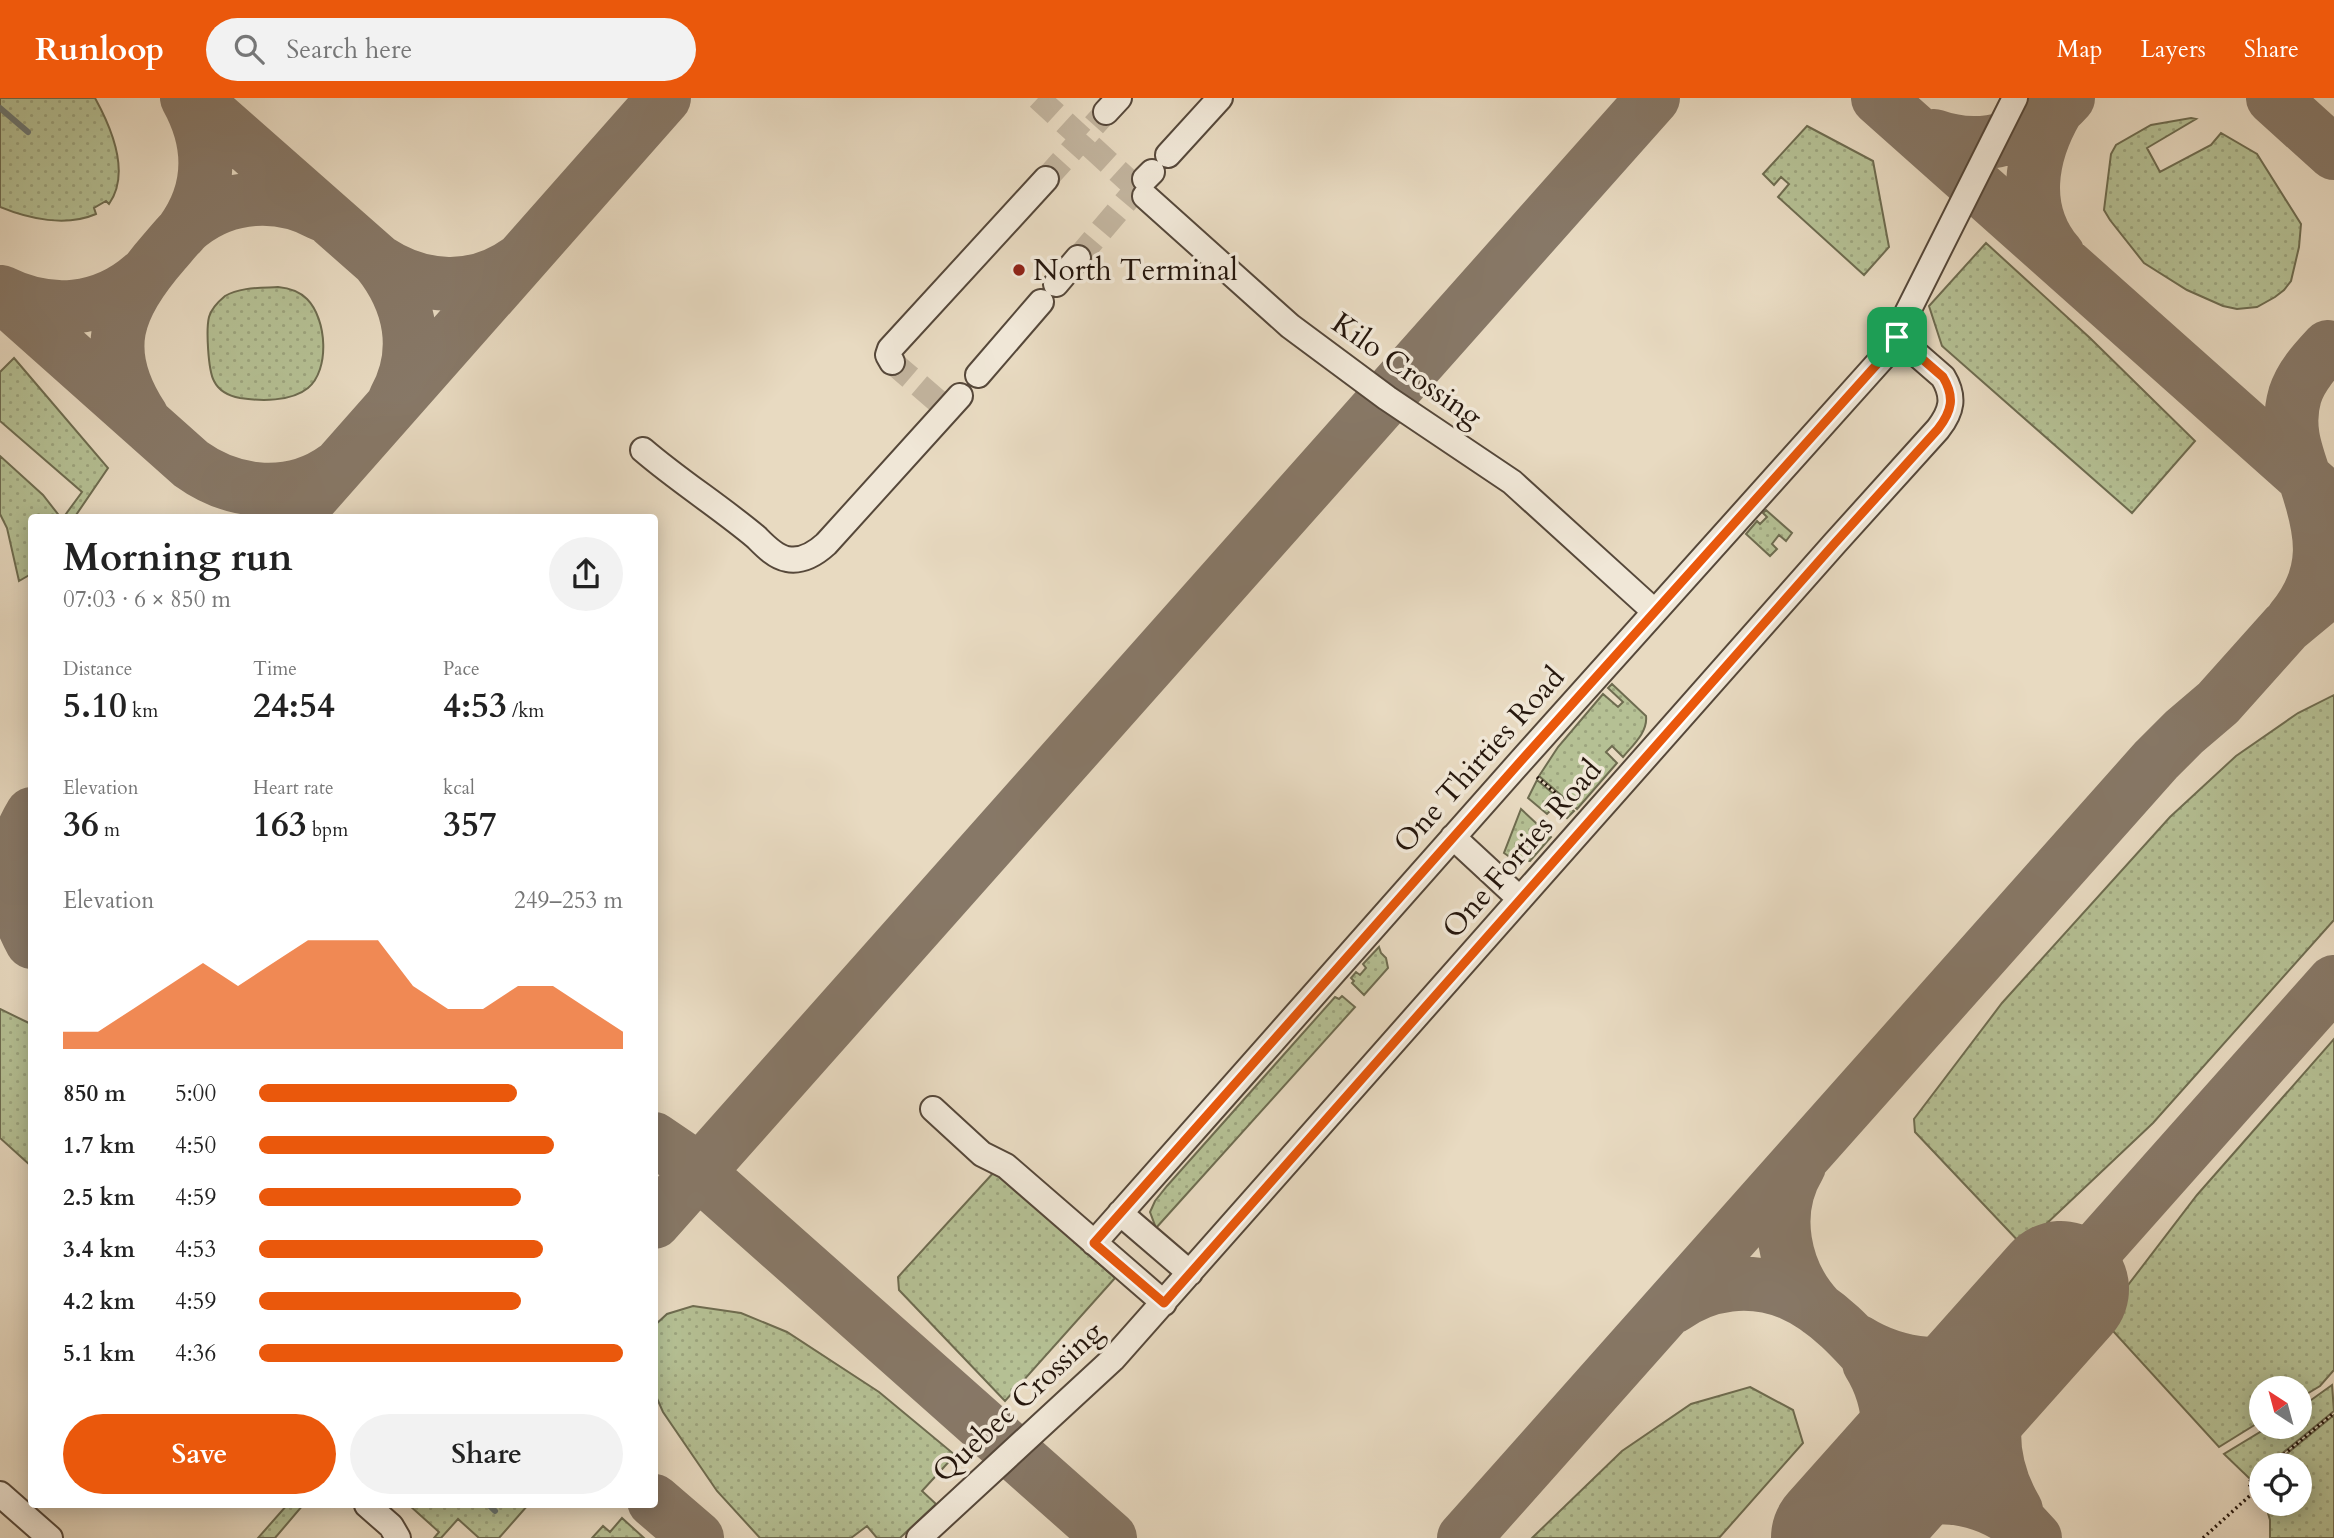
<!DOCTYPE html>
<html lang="en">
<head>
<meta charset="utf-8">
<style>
	body { margin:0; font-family:Cardo,serif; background:#f2f2f2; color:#222; height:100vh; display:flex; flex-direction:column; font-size:26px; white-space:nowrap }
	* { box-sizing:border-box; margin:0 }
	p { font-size:23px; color:#767676 }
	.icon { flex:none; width:38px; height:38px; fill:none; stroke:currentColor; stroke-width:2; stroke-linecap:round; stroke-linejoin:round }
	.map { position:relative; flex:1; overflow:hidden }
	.details { position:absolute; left:28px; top:416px; width:630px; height:994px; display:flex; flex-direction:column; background:#fff; border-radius:7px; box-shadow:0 4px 18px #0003 }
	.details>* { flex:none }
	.needle { width:46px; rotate:324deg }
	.tools { position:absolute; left:2249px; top:1278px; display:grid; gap:14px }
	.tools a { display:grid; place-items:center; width:63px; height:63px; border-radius:50%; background:#fff; box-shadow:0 4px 18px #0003; font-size:35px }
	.pin { position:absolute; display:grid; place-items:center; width:60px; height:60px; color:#fff; margin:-30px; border-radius:14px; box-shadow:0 4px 10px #0006 }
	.round { display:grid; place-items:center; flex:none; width:74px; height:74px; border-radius:37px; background:#f2f2f2 }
	.head { display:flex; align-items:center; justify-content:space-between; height:119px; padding:0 35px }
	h1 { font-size:38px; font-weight:700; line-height:52px }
	.metrics { display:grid; grid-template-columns:repeat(3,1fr); gap:10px; height:119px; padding:7px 35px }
	.metrics div { display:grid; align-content:center }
	.metrics b { font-size:35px; font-weight:700 }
	.metrics small { font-size:19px; font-weight:400 }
	.metrics p { font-size:19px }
	.chart { height:196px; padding:14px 35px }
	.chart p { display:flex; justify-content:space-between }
	.chart svg { width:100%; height:126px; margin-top:7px; fill:#ea580c; opacity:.7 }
	.action { display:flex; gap:14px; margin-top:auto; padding:14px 35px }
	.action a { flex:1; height:80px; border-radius:42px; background:#ea580c; color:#fff; font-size:28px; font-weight:700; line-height:80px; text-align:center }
	.action a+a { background:#f2f2f2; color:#222 }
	ul { padding:0 35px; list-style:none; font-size:23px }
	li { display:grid; grid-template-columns:112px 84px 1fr; align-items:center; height:52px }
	li i { height:18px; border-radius:9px; background:#ea580c }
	header { display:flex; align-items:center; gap:42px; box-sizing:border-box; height:98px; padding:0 35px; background:#ea580c; color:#fff }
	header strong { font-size:33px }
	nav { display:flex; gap:38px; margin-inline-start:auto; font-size:24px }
	.search { width:490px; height:63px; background:#f2f2f2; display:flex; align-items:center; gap:18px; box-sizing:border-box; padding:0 24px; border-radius:38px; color:#767676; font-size:26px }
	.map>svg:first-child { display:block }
	.grass { fill:url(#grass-dots); stroke:#6e6c50; stroke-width:2 }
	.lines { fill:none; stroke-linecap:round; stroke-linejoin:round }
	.stream { stroke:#6b7875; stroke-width:6 }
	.taxiway { stroke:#877867; stroke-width:54 }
	.runway { stroke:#877867; stroke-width:136 }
	.minor-tunnel { stroke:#c1b39d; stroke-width:24; stroke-dasharray:24 12; stroke-linecap:butt }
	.minor-casing { stroke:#56483a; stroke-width:28 }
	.path { stroke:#26170d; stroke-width:3.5; stroke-dasharray:2 3.5; stroke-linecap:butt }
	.minor { stroke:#f0e7d7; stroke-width:24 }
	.route-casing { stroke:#fff; stroke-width:14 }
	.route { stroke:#ea580c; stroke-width:9 }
	.poi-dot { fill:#8f2418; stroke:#f0e7d7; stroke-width:2.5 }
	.labels { text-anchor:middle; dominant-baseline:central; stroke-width:7; stroke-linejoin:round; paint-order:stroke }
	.poi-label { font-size:30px; fill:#26170d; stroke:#f0e7d7; text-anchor:start }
	.street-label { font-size:30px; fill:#26170d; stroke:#f0e7d7 }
</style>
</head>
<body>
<header>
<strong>Runloop</strong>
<div class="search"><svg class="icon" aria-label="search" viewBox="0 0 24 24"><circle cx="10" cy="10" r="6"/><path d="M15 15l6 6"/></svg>Search here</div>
<nav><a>Map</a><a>Layers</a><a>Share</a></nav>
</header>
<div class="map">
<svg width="2334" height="1440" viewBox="0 0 2334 1440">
	<defs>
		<pattern id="grass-dots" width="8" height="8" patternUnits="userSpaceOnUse" patternTransform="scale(1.75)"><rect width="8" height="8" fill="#b5c094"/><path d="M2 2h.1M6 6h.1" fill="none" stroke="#9ca47e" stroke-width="1.8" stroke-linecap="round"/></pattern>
	</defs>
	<rect width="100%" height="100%" fill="#e8dac1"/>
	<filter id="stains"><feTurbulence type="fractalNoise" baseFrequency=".00286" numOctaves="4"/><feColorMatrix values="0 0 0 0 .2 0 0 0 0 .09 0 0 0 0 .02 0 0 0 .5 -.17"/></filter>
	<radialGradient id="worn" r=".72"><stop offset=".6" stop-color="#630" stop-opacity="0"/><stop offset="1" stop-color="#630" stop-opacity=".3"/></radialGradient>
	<path class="grass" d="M 0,0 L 95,0 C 111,29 131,75 109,106 L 106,103 L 94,110 L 96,116 C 66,129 29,121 0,109 Z
		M 2191,20 L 2196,21 L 2147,50 L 2160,74 L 2211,47 L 2221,35 L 2257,56 L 2301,126 L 2299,149 L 2291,183 L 2284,192 L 2275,199 L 2257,209 L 2237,211 L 2223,208 L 2187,192 L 2144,165 L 2110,122 L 2104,112 L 2111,56 L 2116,47 L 2151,27 Z
		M 1807,28 L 1873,63 L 1889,149 L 1864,177 L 1778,99 L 1789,86 L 1781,79 L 1774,87 L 1763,76 Z
		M 1986,145 L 2090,240 L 2195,343 L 2132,415 L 1942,248 L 1929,208 Z
		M 278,189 C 289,190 299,193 307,201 C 327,221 330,272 308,290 C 291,304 260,303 240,300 C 229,298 219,293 214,283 C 208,272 206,231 209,219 C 211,211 219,203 225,198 C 240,189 261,190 278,189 Z
		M 14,260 L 108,370 L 74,420 L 63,420 L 82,394 L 0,323 L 0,274 Z
		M 0,358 L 43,397 L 61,420 L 32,420 L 31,476 L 19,483 L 7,430 L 0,416 Z
		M 1766,412 L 1792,435 L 1786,443 L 1779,437 L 1772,446 L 1777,451 L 1770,458 L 1746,436 L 1757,423 L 1760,426 L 1767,419 L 1763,415 Z
		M 1612,586 L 1646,618 C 1648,634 1633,647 1623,659 L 1612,648 L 1606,654 L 1617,665 L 1577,711 L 1539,678 L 1558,649 L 1603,596 L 1618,609 L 1623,604 L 1608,590 Z
		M 2334,597 L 2334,822 L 2153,1025 L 2023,1148 L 1915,1034 L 1914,1021 L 2002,905 L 2170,719 L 2236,658 L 2298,615 Z
		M 1537,682 L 1574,713 L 1567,720 L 1555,708 L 1547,716 L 1528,700 Z
		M 1521,711 L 1551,739 L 1530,763 L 1514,762 L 1504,755 Z
		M 1379,849 L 1381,855 L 1386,860 L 1388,870 L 1364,897 L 1352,885 L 1354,883 L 1351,880 L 1356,874 L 1360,877 L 1366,870 L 1363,866 Z
		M 1342,898 L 1355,909 L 1156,1130 L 1150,1114 L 1155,1103 L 1167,1088 L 1335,899 L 1339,901 Z
		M 0,911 L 31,926 L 31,1068 L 0,1040 Z
		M 2334,941 L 2334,1272 L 2320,1288 L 2300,1300 L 2300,1290 L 2261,1290 L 2261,1323 L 2219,1349 L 2102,1221 L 2197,1097 Z
		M 995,1073 L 1115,1180 L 1005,1303 L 899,1192 L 898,1179 Z
		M 693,1208 L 741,1215 L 787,1234 L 879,1294 L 955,1357 L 922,1393 L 936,1406 L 900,1440 L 877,1440 L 867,1428 L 851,1440 L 760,1440 L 717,1393 L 663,1314 L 655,1296 L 654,1228 L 667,1216 Z
		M 2332,1287 L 2334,1313 L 2268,1367 L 2261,1367 L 2261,1372 L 2250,1381 L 2224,1356 L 2270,1328 L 2300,1328 L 2300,1310 Z
		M 1750,1289 L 1793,1312 L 1803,1345 L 1719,1440 L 1532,1440 L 1622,1353 L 1691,1306 Z
		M 2334,1317 L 2334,1440 L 2270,1440 L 2270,1422 L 2265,1405 L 2300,1405 L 2300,1367 L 2273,1367 Z
		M 287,1407 L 303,1407 L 275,1440 L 258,1440 Z
		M 409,1407 L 528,1407 L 499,1440 L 479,1440 L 458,1421 L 441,1440 L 434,1440 L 439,1434 Z
		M 622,1420 L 644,1440 L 592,1440 L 603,1428 L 610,1434 Z"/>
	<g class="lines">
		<path class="stream" d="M 0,10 L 28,34
			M 489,1407 L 495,1413"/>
		<path class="taxiway" d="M 193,0 L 378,163 C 422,192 475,195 519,163
			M 1878,0 L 2334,406
			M 2273,0 L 2334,55
			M 2057,11 C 2030,57 2020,113 2058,157
			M 1934,38 C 1984,56 2034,38 2068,0
			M 181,135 C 213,92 212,45 187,0
			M 378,163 C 411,204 421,254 395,301
			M 1,194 C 49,218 102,214 143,178
			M 0,196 L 191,366 C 234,397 292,402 336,370
			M 142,319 C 99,253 116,209 164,154 C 172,145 180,134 190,126 C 228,96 279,93 321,116
			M 293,420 L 664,0
			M 2292,522 C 2331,475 2323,434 2305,381 C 2295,352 2286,328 2295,297 C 2301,278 2315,263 2328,249
			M 32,716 C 5,761 7,798 32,844
			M 654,1041 L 682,1060 L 1110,1440
			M 1799,1068 C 1771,1114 1783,1174 1819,1212
			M 654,1124 L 1653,0
			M 2061,1191 L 2334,884
			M 1673,1209 C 1707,1184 1751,1179 1790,1195 C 1835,1214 1868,1259 1900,1294 C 1945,1343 1990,1391 2035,1440
			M 1857,1243 C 1897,1268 1954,1276 1997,1251 C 2009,1243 2020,1233 2031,1223
			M 654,1403 L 697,1440
			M 2016,1412 C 1976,1345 1995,1277 2037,1218
			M 1848,1433 C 1894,1393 1964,1387 2014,1423
			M 1464,1440 L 2156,662 L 2184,634 L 2218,605 L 2286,529 L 2334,489
			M 1839,1440 C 1851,1426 1864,1413 1873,1397 C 1896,1357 1893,1303 1869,1265"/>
		<path class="runway" d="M 1839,1440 L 2061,1191"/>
		<path class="minor-tunnel" d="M 1038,0 L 1145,98
			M 1046,81 L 1106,14
			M 1078,160 L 1145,81
			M 892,264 L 941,306"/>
		<defs>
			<path id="minor" d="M 1106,14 L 1119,0
				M 1168,57 L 1220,0
				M 1145,81 L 1152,74
				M 1145,98 L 1290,228 L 1387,300 L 1512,384 L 1654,513
				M 1056,186 L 1078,160
				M 892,264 L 888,257 L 890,251 L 1046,81
				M 978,277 L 1041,204
				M 643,352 C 679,383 719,408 756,439 C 764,447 775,459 787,461 C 802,464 815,456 826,446 L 960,298
				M 1453,739 L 1520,801
				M 933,1011 L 982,1056 L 1006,1068 L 1164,1205
				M 1120,1115 L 1190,1175
				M 1094,1145 L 1520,664 L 1887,255 L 2015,0
				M 0,1396 L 50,1440
				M 367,1407 L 391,1428 L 398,1440
				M 919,1440 L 1113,1261 L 1835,445 L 1938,331 C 1952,313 1955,299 1943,279 L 1897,239"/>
		</defs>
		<use href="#minor" class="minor-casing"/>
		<path class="path" d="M 1537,679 L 1574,711
			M 2271,1367 L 2334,1315
			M 2203,1440 L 2255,1393 L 2248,1385 L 2261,1375"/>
		<use href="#minor" class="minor"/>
	</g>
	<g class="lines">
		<defs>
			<path id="route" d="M 1897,239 L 1943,279 C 1955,299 1952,313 1938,331 L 1835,445 L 1164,1205 L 1094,1145 L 1520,664 L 1887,255 Z"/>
		</defs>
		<use href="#route" class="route-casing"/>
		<use href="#route" class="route"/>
	</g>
	<circle class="poi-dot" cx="1019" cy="172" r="7"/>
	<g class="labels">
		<g class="poi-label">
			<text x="1033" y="172">North Terminal</text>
		</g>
		<g class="street-label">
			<text transform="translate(1407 272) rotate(35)">Kilo Crossing</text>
			<text transform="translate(1479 662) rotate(-48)">One Thirties Road</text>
			<text transform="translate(1522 751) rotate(-49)">One Forties Road</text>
			<text transform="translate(1018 1304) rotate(-43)">Quebec Crossing</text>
		</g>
	</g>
	<rect width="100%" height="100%" filter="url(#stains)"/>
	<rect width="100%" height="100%" fill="url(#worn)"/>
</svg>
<div class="tools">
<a><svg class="needle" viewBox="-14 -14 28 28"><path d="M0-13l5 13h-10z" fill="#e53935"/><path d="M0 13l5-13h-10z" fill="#767676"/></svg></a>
<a><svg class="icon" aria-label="locate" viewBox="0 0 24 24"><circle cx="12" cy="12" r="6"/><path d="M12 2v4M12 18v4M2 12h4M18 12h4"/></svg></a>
</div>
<div class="pin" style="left:1897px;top:239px;background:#1e9e55"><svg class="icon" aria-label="arrive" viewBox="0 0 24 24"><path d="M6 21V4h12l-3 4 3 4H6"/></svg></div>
<section class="details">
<div class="head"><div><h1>Morning run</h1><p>07:03 · 6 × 850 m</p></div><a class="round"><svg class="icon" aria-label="share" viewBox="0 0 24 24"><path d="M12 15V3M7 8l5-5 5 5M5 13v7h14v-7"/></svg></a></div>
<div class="metrics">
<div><p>Distance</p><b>5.10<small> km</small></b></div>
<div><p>Time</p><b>24:54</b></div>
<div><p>Pace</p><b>4:53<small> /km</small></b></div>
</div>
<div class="metrics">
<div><p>Elevation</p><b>36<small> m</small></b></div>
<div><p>Heart rate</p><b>163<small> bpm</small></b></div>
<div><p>kcal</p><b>357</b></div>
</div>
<div class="chart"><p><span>Elevation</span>249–253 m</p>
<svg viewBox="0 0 160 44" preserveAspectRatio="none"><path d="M0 44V38L10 38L20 30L30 22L40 14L50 22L60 14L70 6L80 6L90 6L100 22L110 30L120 30L130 22L140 22L150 30L160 38V44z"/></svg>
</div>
<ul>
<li><b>850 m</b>5:00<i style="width:71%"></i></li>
<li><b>1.7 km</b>4:50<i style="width:81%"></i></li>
<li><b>2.5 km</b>4:59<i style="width:72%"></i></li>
<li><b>3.4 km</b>4:53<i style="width:78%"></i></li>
<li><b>4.2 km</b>4:59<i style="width:72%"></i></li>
<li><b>5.1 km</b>4:36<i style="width:100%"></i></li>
</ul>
<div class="action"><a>Save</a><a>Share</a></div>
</section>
</div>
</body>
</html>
